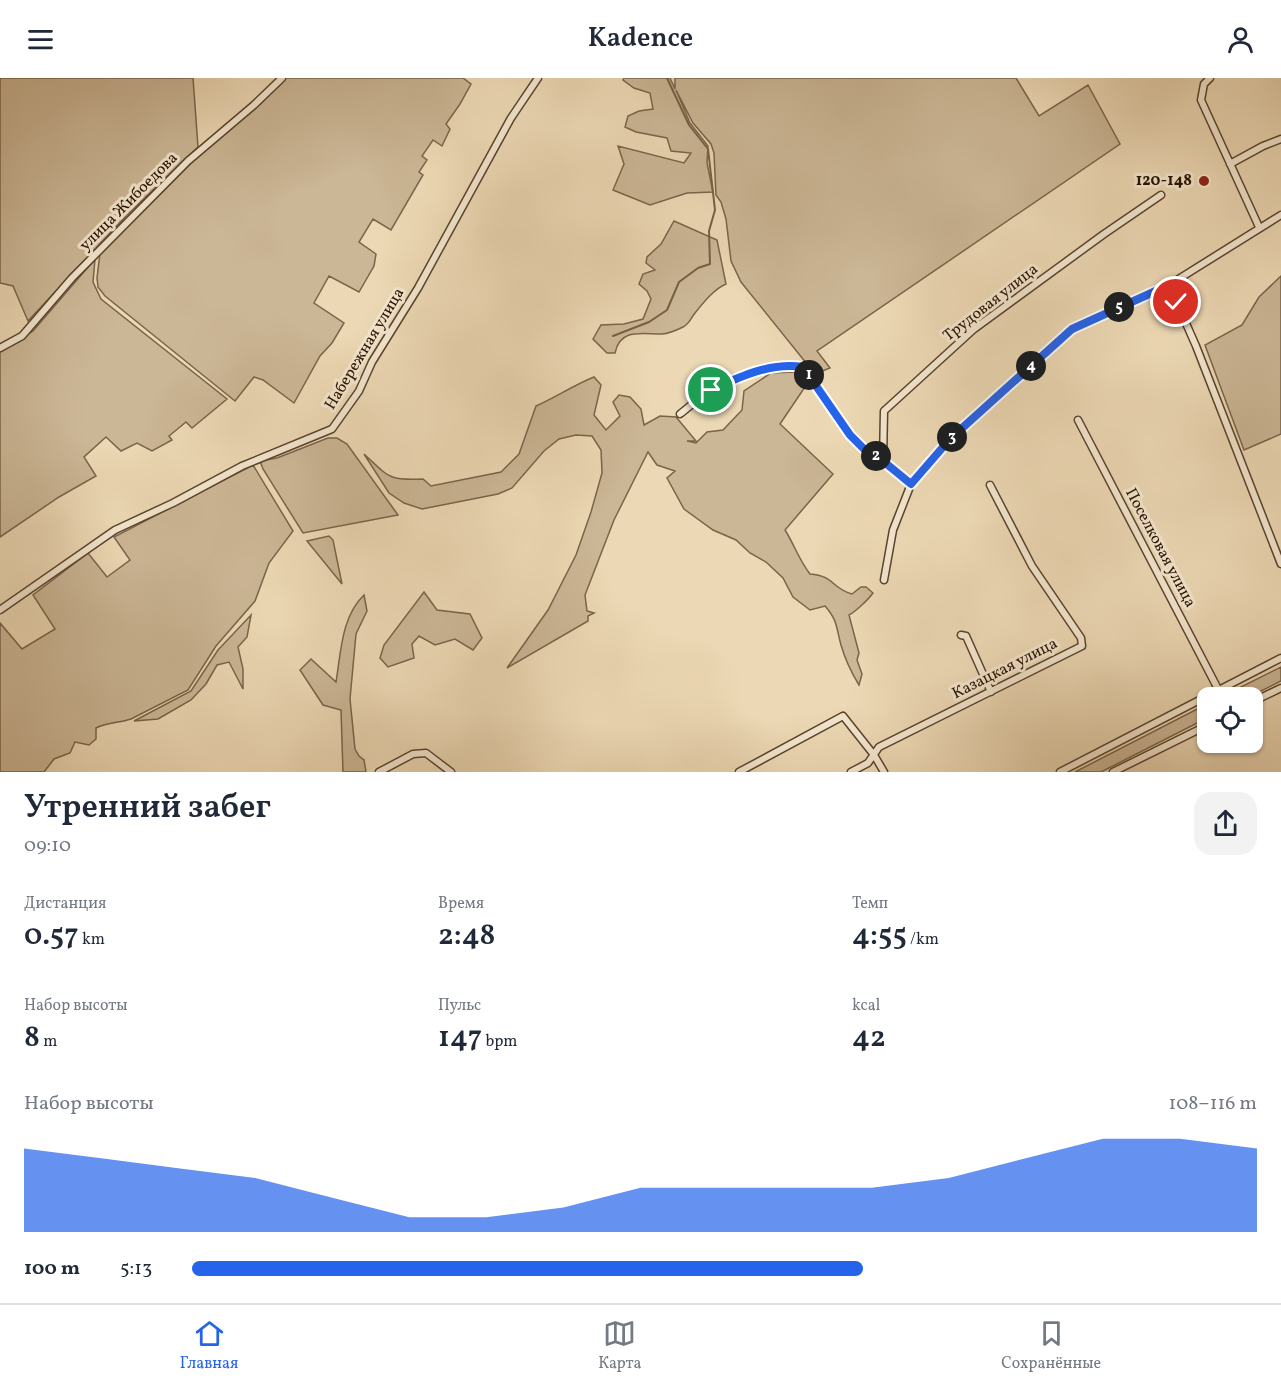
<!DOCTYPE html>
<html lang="ru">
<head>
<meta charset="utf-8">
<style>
	body { margin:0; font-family:Vollkorn,serif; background:#f2f2f3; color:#1f2937; height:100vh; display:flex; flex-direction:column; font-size:22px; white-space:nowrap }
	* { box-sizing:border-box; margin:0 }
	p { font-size:20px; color:#747a83 }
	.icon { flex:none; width:33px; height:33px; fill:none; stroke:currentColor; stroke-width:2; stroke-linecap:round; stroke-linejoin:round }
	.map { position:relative; height:694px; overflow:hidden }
	.sheet { display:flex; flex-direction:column; background:#fff; flex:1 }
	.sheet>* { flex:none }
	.tools { position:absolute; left:1197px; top:609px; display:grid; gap:12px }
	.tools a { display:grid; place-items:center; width:66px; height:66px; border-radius:12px; background:#fff; box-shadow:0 2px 4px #0004; font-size:30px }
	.pin { position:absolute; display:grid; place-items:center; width:51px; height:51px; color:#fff; margin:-26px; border:3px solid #fff; border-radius:50%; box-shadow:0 2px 6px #0007 }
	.km { position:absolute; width:30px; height:30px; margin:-15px; border-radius:50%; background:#222; color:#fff; font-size:16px; line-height:30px; text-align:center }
	.round { display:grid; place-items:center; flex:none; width:63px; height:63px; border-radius:18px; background:#f2f2f3 }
	.summary { display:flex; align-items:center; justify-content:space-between; height:102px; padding:0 24px }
	h1 { font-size:33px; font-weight:600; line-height:45px }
	.stats { display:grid; grid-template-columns:repeat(3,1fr); gap:9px; height:102px; padding:6px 24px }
	.stats div { display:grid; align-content:center }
	.stats b { font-size:30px; font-weight:600 }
	.stats small { font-size:16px; font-weight:400 }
	.stats p { font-size:16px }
	.chart { height:168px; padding:12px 24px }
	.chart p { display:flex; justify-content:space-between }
	.chart svg { width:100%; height:108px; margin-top:6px; fill:#2563eb; opacity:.7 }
	ul { padding:0 24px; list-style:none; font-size:20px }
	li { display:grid; grid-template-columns:96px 72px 1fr; align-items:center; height:45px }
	li i { height:15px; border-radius:8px; background:#2563eb }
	header { display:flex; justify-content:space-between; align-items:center; height:78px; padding:0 24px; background:#fff; font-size:27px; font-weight:600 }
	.dock { display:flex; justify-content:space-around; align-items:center; height:84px; border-top:2px solid #e0e1e3; background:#fff; font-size:16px; color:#747a83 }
	.dock a { display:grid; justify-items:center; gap:3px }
	.dock .on { color:#2563eb }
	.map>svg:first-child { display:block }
	.green { fill:#cbb695; stroke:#7a644a; stroke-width:1.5 }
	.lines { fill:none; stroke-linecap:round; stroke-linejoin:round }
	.stream { stroke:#756047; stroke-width:2 }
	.street-casing { stroke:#59432d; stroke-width:9 }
	.street { stroke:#f3e6ce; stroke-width:6 }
	.route-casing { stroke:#fff; stroke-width:12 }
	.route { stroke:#2563eb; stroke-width:8 }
	.poi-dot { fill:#8f2418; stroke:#f3e6ce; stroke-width:2 }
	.labels { text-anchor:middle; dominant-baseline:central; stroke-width:6; stroke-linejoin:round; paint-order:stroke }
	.poi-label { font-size:16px; font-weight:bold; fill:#281100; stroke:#f3e6ce; text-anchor:end }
	.street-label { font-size:16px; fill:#281100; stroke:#f3e6ce }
</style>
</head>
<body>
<header><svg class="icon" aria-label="menu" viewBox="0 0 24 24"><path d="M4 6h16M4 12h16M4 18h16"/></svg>Kadence<svg class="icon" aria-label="person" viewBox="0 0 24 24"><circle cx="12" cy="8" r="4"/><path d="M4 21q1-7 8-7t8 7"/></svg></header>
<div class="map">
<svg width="1281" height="694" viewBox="0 0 1281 694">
	<rect width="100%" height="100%" fill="#ecd8b4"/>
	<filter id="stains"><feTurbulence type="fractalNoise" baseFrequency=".00333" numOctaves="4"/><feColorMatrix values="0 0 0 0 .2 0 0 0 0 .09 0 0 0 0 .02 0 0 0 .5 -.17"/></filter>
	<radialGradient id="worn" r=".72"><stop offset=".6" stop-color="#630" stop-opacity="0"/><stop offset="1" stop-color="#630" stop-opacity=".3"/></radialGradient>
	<path class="green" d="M 0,0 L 193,0 L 198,69 L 127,137 L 28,243 L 13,208 L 0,205 Z
		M 285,0 L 463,0 L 471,6 L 460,26 L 446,46 L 450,51 L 442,68 L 433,62 L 422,78 L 427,82 L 419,94 L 423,97 L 391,152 L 373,141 L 359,164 L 376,176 L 374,188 L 359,214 L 329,198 L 314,225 L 344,245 L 332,265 L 320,278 L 294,325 L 263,302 L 254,299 L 235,323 L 105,218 L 98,209 L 97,200 L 100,175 L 194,81 L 256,29 Z
		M 624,0 L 670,0 L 675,11 L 675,0 L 1016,0 L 1039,38 L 1088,7 L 1120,66 L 817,273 L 830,290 L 815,296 L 741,204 L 731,183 L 726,141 L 721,124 L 716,117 L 714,75 L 711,66 L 693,45 L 676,12 L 690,45 L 708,68 L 707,85 L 713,114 L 687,115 L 650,127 L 613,112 L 624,86 L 618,68 L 684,85 L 691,75 L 671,73 L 667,60 L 636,54 L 625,49 L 628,38 L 639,33 L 653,31 L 650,15 L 634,10 L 623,2 Z
		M 674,143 L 717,162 L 726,206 C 714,211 703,225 695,235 C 691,240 689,246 683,249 C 677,252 667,256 661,256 C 641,256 620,250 615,275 L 607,275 L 593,261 L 601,247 L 624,246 L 643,241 L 651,221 L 647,213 L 639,206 L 643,196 L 655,192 L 646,185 L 647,179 L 661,166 Z
		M 95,181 L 93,204 L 101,221 L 227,321 L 192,350 L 186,344 L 169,358 L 172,362 L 152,373 L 137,365 L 121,373 L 106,359 L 84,379 L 96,398 L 59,419 L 0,459 L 0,274 L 33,253 Z
		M 1281,198 L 1281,356 L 1244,372 L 1205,267 L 1242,247 L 1259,219 Z
		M 794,294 L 805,309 L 780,346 L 833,396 L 785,452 C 794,466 799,482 810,496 C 835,498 831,510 852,516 L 861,509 L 866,509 L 873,515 C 868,522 855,534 849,537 L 859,575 L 857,582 L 862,596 L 859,607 C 851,594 845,581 841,567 C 836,549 838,543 825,528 L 810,532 L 793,519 L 783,500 L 766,484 L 750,475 L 736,462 L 713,452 L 684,431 L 667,400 L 675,393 L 657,387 L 648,374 L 614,442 L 585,517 L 587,533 L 594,535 L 588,538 L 588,543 L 507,590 L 548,532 L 576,477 L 591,434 L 602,395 L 601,372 L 592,358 L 576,357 L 559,361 L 544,373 L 512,410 L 498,416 L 422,431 L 404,425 L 389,415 L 364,376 C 389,399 388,403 423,401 L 431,408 L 501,394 L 519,376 L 536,328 C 556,319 574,307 594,299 L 601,307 L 594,337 L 606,352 L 620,338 L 613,324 L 619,317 L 630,319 L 641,331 L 644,347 L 660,338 L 676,339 L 696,363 L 687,363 L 696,365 L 707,354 L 723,352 L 742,332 L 744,313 L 771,295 Z
		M 328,360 L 337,360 L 347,366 L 398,437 L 303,455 L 263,391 L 260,383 L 277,380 Z
		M 253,387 L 293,453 L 269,485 L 255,523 L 216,568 L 188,612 L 131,641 C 119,645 108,644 96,650 L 96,661 L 89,667 L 75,664 L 70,675 L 54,681 L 44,694 L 0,694 L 0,545 L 22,571 L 55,551 L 33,517 L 88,475 L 107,499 L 130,482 L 114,459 Z
		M 329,458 L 333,462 L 342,506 L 307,463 Z
		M 424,514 L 437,532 L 470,536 L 482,560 L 473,572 L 455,561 L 435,567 L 419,558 L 412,566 L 414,580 L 388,589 L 380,580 L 384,567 Z
		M 364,517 L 367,533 L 356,556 L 350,621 L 355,671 L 359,678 L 364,682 L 366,694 L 343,694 L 341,632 L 323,627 L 300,592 L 311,581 L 336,604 C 341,575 341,539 364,517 Z
		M 251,537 L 247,559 L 238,569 L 243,591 L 243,611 L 229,584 L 217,587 L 206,606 L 191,622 L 158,641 L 134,643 L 191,613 L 218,572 Z
		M 1281,589 L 1281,603 L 1249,619 L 1221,619 Z
		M 1207,626 L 1207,640 L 1101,694 L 1075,694 Z"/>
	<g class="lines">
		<path class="stream" d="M 613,258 L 649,244 L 667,232 L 679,204 L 698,190 L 710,186 L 709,153 L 715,132 L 708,71 L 689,47 L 667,0"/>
		<defs>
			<path id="street" d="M 1210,0 L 1204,6 L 1201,22 L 1259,149
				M 1230,86 L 1263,68 L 1281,61
				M 1169,207 L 1196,268 L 1281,486
				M 0,270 L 22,258 L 72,200 L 188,83 L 254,27 L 282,0
				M 680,336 C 689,329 699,320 709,313 C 733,297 774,285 803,289 L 851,357 L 865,372 L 883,383 L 911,406
				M 1078,342 L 1218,611
				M 883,383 L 884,333 L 974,251 L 1104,156 L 1161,117
				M 884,502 L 893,452 L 911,406 L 950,361 L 1072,251 L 1169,207 L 1281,137
				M 0,532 L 115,452 L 173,425 L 242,388 L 332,351 L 359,313 L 372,284 L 418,210 L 511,40 L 538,0
				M 961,557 L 966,558 L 991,614
				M 1252,624 L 1281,610
				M 379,694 L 413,676 L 426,675 L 451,694
				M 739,694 L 843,638 L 874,677 L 884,694
				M 851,694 L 868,685 L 879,669 L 1082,568 L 1081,560 L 1032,488 L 990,407
				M 1060,694 L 1281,580
				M 1113,694 L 1208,647"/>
		</defs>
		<use href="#street" class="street-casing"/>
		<use href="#street" class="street"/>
	</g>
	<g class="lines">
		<defs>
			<path id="route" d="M 711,312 C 739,299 770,284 803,289 L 850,357 L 865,372 L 883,383 L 911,406 L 950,361 L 1072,251 L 1169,207 L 1176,224"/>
		</defs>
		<use href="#route" class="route-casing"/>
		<use href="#route" class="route"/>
	</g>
	<circle class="poi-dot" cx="1204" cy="103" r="6"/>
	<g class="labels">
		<g class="poi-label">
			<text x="1192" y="103">120-148</text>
		</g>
		<g class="street-label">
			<text transform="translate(129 124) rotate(-45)">улица Жибоедова</text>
			<text transform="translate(991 225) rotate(-38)">Трудовая улица</text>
			<text transform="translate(365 271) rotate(-59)">Набережная улица</text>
			<text transform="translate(1160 470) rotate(62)">Поселковая улица</text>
			<text transform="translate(1005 591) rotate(-27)">Казацкая улица</text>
		</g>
	</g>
	<rect width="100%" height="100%" filter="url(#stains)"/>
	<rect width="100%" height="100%" fill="url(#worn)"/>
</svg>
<div class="tools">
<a><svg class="icon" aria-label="locate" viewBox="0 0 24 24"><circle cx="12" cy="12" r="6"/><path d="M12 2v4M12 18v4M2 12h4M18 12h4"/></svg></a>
</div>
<div class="pin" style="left:711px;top:312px;background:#1e9e55"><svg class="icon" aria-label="arrive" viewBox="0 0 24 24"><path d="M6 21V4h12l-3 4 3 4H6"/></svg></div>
<div class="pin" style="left:1176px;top:224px;background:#d93025"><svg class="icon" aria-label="check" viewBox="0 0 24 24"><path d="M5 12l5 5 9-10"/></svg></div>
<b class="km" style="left:809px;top:297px">1</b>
<b class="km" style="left:876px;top:378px">2</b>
<b class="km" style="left:952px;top:359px">3</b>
<b class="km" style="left:1031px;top:288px">4</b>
<b class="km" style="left:1119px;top:229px">5</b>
</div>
<section class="sheet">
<div class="summary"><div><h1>Утренний забег</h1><p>09:10</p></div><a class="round"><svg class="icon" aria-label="share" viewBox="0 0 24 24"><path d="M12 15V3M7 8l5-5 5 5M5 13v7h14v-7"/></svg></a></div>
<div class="stats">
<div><p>Дистанция</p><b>0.57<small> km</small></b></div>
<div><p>Время</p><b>2:48</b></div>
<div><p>Темп</p><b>4:55<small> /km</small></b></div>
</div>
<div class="stats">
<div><p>Набор высоты</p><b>8<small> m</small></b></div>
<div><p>Пульс</p><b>147<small> bpm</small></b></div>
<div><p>kcal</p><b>42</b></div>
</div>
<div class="chart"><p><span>Набор высоты</span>108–116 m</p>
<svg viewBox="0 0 160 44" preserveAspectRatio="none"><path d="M0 44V10L10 14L20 18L30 22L40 30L50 38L60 38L70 34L80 26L90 26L100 26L110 26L120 22L130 14L140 6L150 6L160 10V44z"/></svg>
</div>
<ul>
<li><b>100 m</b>5:13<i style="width:63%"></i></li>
</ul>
</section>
<nav class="dock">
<a class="on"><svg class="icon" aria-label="home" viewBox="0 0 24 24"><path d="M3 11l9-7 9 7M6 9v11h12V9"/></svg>Главная</a>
<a><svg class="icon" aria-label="map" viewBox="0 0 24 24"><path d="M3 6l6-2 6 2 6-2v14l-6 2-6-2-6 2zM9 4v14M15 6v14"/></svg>Карта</a>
<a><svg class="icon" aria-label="saved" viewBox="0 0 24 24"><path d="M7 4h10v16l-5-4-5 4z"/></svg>Сохранённые</a>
</nav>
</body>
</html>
